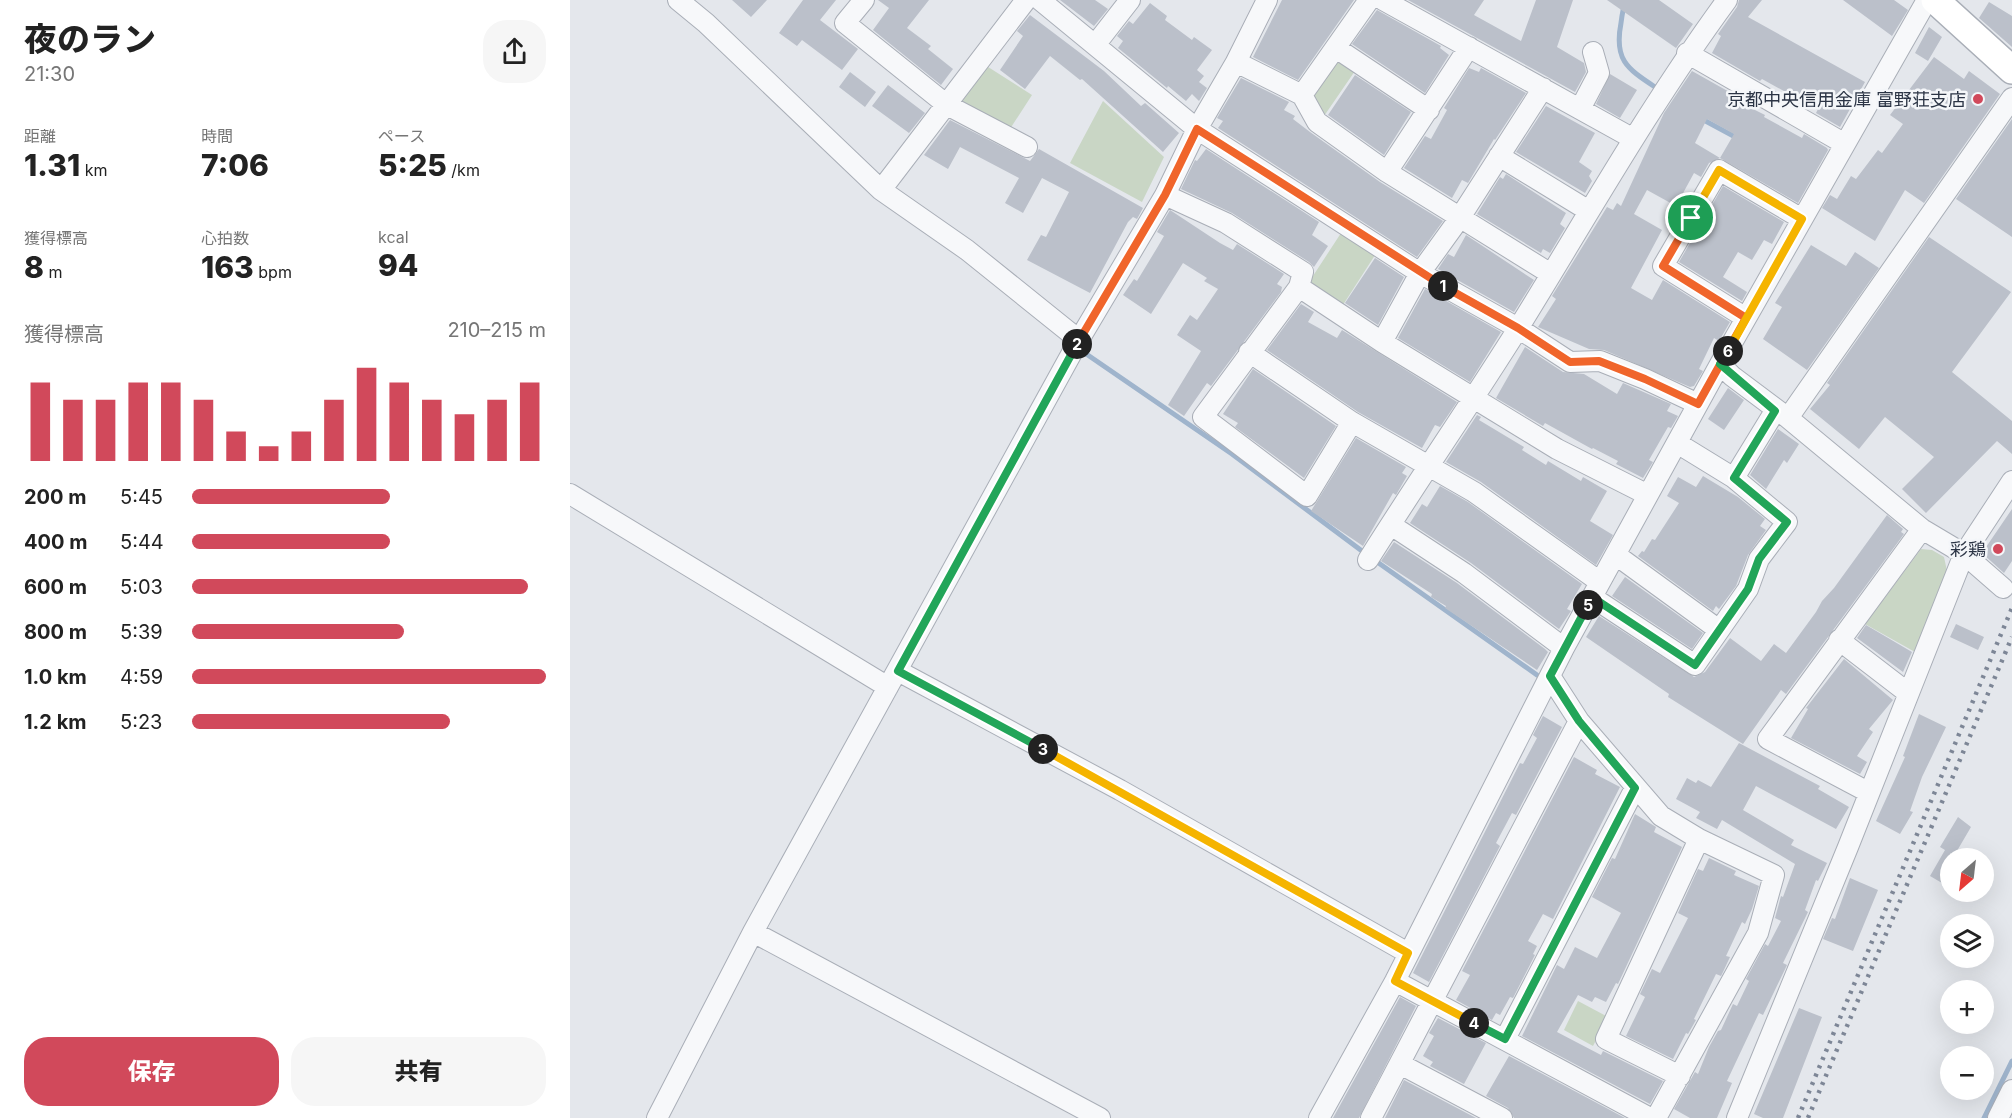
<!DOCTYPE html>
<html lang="ja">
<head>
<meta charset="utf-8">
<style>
	body { margin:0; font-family:Inter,"Noto Sans JP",sans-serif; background:#f6f6f6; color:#222; height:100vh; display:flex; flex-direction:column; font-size:22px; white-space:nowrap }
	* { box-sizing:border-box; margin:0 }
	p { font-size:20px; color:#767676 }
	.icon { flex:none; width:33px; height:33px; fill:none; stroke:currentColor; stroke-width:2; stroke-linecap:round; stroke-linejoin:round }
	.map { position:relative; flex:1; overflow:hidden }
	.side { display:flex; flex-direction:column; background:#fff; width:570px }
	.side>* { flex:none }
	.needle { width:39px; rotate:208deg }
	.fabs { position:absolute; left:1370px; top:848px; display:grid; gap:12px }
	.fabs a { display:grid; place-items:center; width:54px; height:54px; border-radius:50%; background:#fff; box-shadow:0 6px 24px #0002; font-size:30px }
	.pin { position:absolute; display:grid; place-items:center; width:51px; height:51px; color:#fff; margin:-26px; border:3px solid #fff; border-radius:50%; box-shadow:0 2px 6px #0007 }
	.km { position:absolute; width:30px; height:30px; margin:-15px; border-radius:50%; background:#222; color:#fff; font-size:16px; line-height:30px; text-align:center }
	.round { display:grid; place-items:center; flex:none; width:63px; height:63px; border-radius:24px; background:#f6f6f6 }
	.headline { display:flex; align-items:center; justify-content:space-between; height:102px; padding:0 24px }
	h1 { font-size:33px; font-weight:800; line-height:45px }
	.figures { display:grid; grid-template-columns:repeat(3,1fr); gap:9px; height:102px; padding:6px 24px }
	.figures div { display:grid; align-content:center }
	.figures b { font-size:30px; font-weight:800 }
	.figures small { font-size:16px; font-weight:400 }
	.figures p { font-size:16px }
	.chart { height:168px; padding:12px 24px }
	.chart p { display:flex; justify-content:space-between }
	.chart svg { width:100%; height:108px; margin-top:6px; stroke:#d1495b; stroke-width:6 }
	.action { display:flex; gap:12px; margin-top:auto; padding:12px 24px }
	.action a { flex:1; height:69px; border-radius:24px; background:#d1495b; color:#fff; font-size:24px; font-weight:800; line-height:69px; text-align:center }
	.action a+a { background:#f6f6f6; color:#222 }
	ul { padding:0 24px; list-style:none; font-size:20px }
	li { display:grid; grid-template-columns:96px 72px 1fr; align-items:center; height:45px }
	li i { height:15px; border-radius:8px; background:#d1495b }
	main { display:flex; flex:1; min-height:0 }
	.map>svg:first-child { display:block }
	.green { fill:#c9d6c5 }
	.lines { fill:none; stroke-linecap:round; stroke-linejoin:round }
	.stream { stroke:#9fb4cc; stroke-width:5 }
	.building { fill:#bbc0ca; fill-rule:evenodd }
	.street-casing { stroke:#a9aeb7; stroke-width:22 }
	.secondary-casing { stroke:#a9aeb7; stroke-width:30 }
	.street { stroke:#f7f8fa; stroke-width:20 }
	.secondary { stroke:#fff; stroke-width:27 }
	.rail { stroke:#7d8696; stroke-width:4.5; stroke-dasharray:3 6; stroke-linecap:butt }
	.split-1-casing { stroke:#fff; stroke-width:12 }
	.split-2-casing { stroke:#fff; stroke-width:12 }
	.split-3-casing { stroke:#fff; stroke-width:12 }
	.split-4-casing { stroke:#fff; stroke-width:12 }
	.split-5-casing { stroke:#fff; stroke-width:12 }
	.split-6-casing { stroke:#fff; stroke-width:12 }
	.split-7-casing { stroke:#fff; stroke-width:12 }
	.split-1 { stroke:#f0652b; stroke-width:8 }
	.split-2 { stroke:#f0652b; stroke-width:8 }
	.split-3 { stroke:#22a559; stroke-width:8 }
	.split-4 { stroke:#f5b400; stroke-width:8 }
	.split-5 { stroke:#22a559; stroke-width:8 }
	.split-6 { stroke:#22a559; stroke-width:8 }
	.split-7 { stroke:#f5b400; stroke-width:8 }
	.poi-dot { fill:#d1495b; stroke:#f4f6f9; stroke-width:2 }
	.labels { text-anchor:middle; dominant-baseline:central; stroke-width:5; stroke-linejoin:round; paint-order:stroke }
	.poi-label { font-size:18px; fill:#2b3445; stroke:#f4f6f9; text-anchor:end }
</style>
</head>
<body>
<main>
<section class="side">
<div class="headline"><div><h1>夜のラン</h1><p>21:30</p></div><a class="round"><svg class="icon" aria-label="share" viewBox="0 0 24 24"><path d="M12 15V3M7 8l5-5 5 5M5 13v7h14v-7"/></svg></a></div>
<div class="figures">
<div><p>距離</p><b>1.31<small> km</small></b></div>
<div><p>時間</p><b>7:06</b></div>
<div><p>ペース</p><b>5:25<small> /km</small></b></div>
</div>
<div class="figures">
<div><p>獲得標高</p><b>8<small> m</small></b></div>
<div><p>心拍数</p><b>163<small> bpm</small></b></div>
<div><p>kcal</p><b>94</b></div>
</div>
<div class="chart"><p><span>獲得標高</span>210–215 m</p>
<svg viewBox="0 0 160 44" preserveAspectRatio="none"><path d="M5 44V12M15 44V19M25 44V19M35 44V12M45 44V12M55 44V19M65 44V32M75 44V38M85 44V32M95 44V19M105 44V6M115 44V12M125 44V19M135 44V25M145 44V19M155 44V12"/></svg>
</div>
<ul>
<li><b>200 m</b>5:45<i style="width:56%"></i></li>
<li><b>400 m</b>5:44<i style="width:56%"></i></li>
<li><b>600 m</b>5:03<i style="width:95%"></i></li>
<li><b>800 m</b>5:39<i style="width:60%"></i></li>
<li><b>1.0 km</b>4:59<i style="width:100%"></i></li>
<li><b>1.2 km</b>5:23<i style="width:73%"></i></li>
</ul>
<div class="action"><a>保存</a><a>共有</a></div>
</section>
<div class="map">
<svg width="1442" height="1118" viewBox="0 0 1442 1118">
	<rect width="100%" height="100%" fill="#e4e7ec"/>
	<path class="green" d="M 766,54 L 787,68 L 752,119 L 740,93 Z
		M 415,65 L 462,95 L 438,132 L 386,102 Z
		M 533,101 L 594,157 L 572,202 L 500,163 Z
		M 773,230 L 807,252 L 771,308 L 742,289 L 741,279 Z
		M 1351,549 L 1362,550 L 1374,557 L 1377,571 L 1345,652 L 1295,624 Z
		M 1008,1001 L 1038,1017 L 1023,1046 L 994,1030 Z"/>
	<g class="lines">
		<path class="stream" d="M 1056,0 C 1053,7 1052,15 1051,23 C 1044,59 1056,68 1085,87
			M 1130,118 L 1169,139
			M 509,349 L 662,454 L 796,554
			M 803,559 L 967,675
			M 1414,1118 L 1442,1061"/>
	</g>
	<path class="building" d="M 162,0 L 197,0 L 181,17 Z
		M 233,0 L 266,0 L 250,20 L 288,49 L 272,70 L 232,40 L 227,46 L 209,33 Z
		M 308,0 L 359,0 L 337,28 L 361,46 L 358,49 L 383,69 L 371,85 L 303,30 L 319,8 Z
		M 490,0 L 525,0 L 538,9 L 524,26 Z
		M 712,0 L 784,0 L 728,80 L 683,57 Z
		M 838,0 L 914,0 L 904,15 L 951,41 L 966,0 L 1003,0 L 987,47 L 1014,63 L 1016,72 L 1005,92 Z
		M 1037,0 L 1089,0 L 1123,24 L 1106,48 Z
		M 1169,0 L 1192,0 L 1178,17 L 1295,82 L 1270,127 L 1246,113 L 1250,105 L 1224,91 L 1221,95 L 1192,79 L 1190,81 L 1142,53 L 1151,36 L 1148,34 L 1167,7 Z
		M 1273,0 L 1324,0 L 1338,10 L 1322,36 Z
		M 1419,2 L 1442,16 L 1442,47 L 1409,18 Z
		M 580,3 L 597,16 L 595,20 L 622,40 L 624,37 L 642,50 L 627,70 L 634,76 L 629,82 L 637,88 L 629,101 L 622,94 L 616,101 L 598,86 L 597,88 L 548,48 L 553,41 L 547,36 L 559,21 L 563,24 Z
		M 807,10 L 871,46 L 870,48 L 879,55 L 855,93 L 782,44 Z
		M 460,15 L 534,71 L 571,106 L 575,103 L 609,133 L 593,152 L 512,79 L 510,80 L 480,56 L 455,89 L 430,70 L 453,36 L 447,31 Z
		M 1359,27 L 1372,37 L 1358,61 L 1345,53 Z
		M 1364,57 L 1394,79 L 1399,71 L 1430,94 L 1354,203 L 1335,190 L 1305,241 L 1252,208 L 1260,195 L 1267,199 L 1281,176 L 1286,179 L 1308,150 L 1312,153 L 1333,124 L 1320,115 Z
		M 899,68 L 909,72 L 911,68 L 956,93 L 925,140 L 924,139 L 898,183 L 892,180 L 882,198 L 834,168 L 855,136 L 861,139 L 877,110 L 874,108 Z
		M 1122,71 L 1179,103 L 1177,106 L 1195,115 L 1194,117 L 1232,138 L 1234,134 L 1257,148 L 1258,150 L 1228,203 L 1150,158 L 1139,163 L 1131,177 L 1124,173 L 1106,206 L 1077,190 L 1064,214 L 1092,230 L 1061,288 L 1082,300 L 1093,280 L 1160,322 L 1149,341 L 1144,338 L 1129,369 L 1133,371 L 1124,386 L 1120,387 L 1034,350 L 1019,349 L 968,327 L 986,299 L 982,296 L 1037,207 L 1043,210 L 1047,203 L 1051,206 L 1094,113 ZM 1137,119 L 1164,134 L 1150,158 L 1125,143 Z
		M 280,72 L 306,92 L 295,107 L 269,87 Z
		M 1040,74 L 1067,90 L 1050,118 L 1026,104 Z
		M 785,75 L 841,112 L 814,155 L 758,115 Z
		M 671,78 L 719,102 L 714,110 L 725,116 L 723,119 L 740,132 L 810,182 L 873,221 L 847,257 L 648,128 L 653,121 L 647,118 Z
		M 318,85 L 355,113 L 339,133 L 302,106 Z
		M 976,106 L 1025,133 L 1009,162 L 1022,171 L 1019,176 L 1022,181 L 1015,193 L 946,152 Z
		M 1442,119 L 1442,237 L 1386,199 Z
		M 380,120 L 460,161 L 469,149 L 573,208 L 567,219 L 563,217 L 558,222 L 520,293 L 457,260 L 471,235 L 476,237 L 499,192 L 472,178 L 453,213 L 435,203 L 449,178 L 390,147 L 378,169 L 354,155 Z
		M 636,149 L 749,222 L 742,235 L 758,246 L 744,267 L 739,262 L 662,213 L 611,189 L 625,160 L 627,161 Z
		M 936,174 L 996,213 L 990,224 L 995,228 L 980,253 L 973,249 L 971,253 L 907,214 L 930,177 L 933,179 Z
		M 1153,186 L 1214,222 L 1202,244 L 1194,240 L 1182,260 L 1168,252 L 1153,277 L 1177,292 L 1172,301 L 1109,262 Z
		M 600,210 L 650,243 L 663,250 L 667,244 L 714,274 L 707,284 L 712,287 L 711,292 L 641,386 L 637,383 L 614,416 L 598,405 L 631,351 L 607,335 L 620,315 L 627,320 L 648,289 L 634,281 L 637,278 L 613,263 L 581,314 L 553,295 L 564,279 L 567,281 L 587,248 L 594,236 L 587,232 Z
		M 896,235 L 964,280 L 944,312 L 868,269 L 878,254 L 884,257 Z
		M 1359,237 L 1441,292 L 1382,372 L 1442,421 L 1442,454 L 1427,441 L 1356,513 L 1332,489 L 1364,457 L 1315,417 L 1289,449 L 1240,409 L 1260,385 L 1257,383 Z
		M 1241,245 L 1276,266 L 1285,252 L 1309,268 L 1237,370 L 1193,339 L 1212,307 L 1205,303 Z
		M 805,258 L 834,277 L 808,325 L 775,303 Z
		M 855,289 L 931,332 L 900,382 L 828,338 Z
		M 731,304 L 744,312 L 738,322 L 767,338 L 772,330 L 887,402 L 870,427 L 865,425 L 852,448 L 788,412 L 697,350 Z
		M 955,347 L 993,372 L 1014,374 L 1047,394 L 1053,383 L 1101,404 L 1097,411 L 1108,416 L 1101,428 L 1098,427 L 1079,460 L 1083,462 L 1073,478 L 1046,464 L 1048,461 L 1023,448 L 1022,449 L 975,423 L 973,426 L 926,398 Z
		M 683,369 L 766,426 L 734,478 L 665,427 L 668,423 L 653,414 Z
		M 1158,388 L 1174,400 L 1154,430 L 1138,419 Z
		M 907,415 L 911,417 L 909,420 L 954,447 L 952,450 L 976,465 L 978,461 L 1011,481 L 1013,477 L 1037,491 L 1020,521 L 1043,535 L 1026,565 L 911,482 L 876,462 Z
		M 1208,429 L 1229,444 L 1217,463 L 1214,460 L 1196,489 L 1180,475 Z
		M 786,438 L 836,467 L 832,473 L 837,476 L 826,495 L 823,493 L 793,546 L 741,511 Z
		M 1133,476 L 1168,497 L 1195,519 L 1190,526 L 1196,530 L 1178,555 L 1166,586 L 1149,609 L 1146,606 L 1143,611 L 1068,556 L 1072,551 L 1074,552 L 1082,539 L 1085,540 L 1109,503 L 1097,496 L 1108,477 L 1126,487 Z
		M 870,486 L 898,502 L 1012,584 L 997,609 L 1001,611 L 989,629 L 901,563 L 840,523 L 852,504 L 857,507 Z
		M 1442,509 L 1442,561 L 1434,573 L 1412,553 Z
		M 1317,515 L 1333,529 L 1331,532 L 1334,534 L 1216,694 L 1211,690 L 1173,744 L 1098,697 L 1099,694 L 1016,637 L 1029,616 L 1124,677 L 1135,672 L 1160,638 L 1191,661 L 1204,644 L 1216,653 L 1246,612 L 1252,601 L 1264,588 Z
		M 824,542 L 887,583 L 975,649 L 978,652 L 967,670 L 875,608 L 876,606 L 861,597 L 862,594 L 811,561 Z
		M 1055,577 L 1133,633 L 1122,649 L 1042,596 Z
		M 1386,624 L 1414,637 L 1408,650 L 1380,637 Z
		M 1296,625 L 1342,652 L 1333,672 L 1287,638 Z
		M 1274,659 L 1323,700 L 1299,729 L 1303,732 L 1287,756 L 1297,762 L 1290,774 L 1221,738 L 1238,709 L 1236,708 Z
		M 1349,714 L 1376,727 L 1352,777 L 1340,811 L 1343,812 L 1330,834 L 1306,821 L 1335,757 L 1333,756 Z
		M 973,716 L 992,727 L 946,815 L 942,813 L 926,843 L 930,846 L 859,982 L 843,973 L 950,763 L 953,764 L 967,738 L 963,735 Z
		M 1169,743 L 1250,786 L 1248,789 L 1279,807 L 1266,829 L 1186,786 L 1173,810 L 1224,840 L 1221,845 L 1257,863 L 1248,881 L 1246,880 L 1235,910 L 1238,912 L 1213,963 L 1217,965 L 1193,1015 L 1189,1013 L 1157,1081 L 1162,1083 L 1147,1118 L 1120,1118 L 1104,1109 L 1125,1072 L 1128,1074 L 1139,1047 L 1148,1031 L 1151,1030 L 1163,1004 L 1167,1006 L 1179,981 L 1176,979 L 1195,944 L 1198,946 L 1211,921 L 1205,918 L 1211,896 L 1213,897 L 1225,864 L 1152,820 L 1147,829 L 1126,818 L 1130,812 L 1106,799 L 1117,778 L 1126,783 L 1128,780 L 1141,787 Z
		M 1004,757 L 1027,770 L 1025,774 L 1050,787 L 983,919 L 973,914 L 958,941 L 967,946 L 963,954 L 965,955 L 943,998 L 940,997 L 930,1015 L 926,1013 L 922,1020 L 886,1000 L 900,975 L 892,971 Z
		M 1065,814 L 1086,827 L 1084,832 L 1112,847 L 1048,984 L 1046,983 L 1036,1002 L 1025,997 L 1022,1002 L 1008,995 L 987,1032 L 1031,1055 L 1033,1051 L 1093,1081 L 1080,1104 L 952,1036 L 987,965 L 994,969 L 1005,947 L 1027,958 L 1051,913 L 1022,897 L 1042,858 L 1045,859 Z
		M 1388,817 L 1401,827 L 1384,856 L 1380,853 L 1380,868 L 1372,883 L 1360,876 L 1375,850 L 1370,847 Z
		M 1139,858 L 1166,871 L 1164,875 L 1189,886 L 1182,909 L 1175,924 L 1172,922 L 1156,956 L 1160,957 L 1153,972 L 1151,976 L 1146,974 L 1124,1019 L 1126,1020 L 1118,1034 L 1116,1033 L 1103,1059 L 1056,1036 L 1075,997 L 1070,994 L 1082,969 L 1090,973 L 1118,918 L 1108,913 L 1128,869 L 1133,871 Z
		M 1280,878 L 1308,890 L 1283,951 L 1253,939 L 1262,918 L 1265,919 Z
		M 830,997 L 846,1006 L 789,1118 L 763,1118 Z
		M 1229,1008 L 1252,1017 L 1213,1118 L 1193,1118 L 1184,1114 Z
		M 868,1018 L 916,1043 L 894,1084 L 860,1066 L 863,1062 L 853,1056 L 864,1036 L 859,1033 Z
		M 939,1056 L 1055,1118 L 944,1118 L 938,1108 L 916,1096 Z
		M 834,1080 L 906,1118 L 815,1118 Z"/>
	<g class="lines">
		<defs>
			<path id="street" d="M 108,0 L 136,23 L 311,190 L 397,250 L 509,340
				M 294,0 L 275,23 L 377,105 L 457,147
				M 470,0 L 627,129 L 850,273 L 948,328 L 1000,362 L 1030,361 L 1075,379 L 1128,404
				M 813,0 L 1062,138
				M 525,45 L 560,0
				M 766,48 L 859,110
				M 1117,53 L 1275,144
				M 666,62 L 732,95 L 747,122 L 817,172 L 981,274
				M 732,95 L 799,0
				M 1010,109 L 1029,73 L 1023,52
				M 929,156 L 1019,211
				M 817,172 L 899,47
				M 311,190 L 456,0
				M 595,195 L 656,223 L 733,272 L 729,287 L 633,417 L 737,496 L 782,422
				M 729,287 L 812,342 L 987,449 L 1078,495
				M 1176,318 L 1093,266 L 1149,170 L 1232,219
				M 812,342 L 850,273 L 889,219 L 973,88
				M 679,352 L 782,422 L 904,492 L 1030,582
				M 1150,364 L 1162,376 L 1218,418 L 1352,529 L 1394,554 L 1433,588
				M 1218,418 L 1442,98
				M 1164,478 L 1205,411
				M 0,494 L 318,687
				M 821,525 L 894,573 L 994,648
				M 1046,555 L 1149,630
				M 798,560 C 847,482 900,405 949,327 C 1017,217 1080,105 1157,0
				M 1022,597 L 1125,665 L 1178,589 L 1189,559 L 1217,522 L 1164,478 L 1107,443
				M 1269,640 L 1338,693
				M 328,671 L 550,790 L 838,953
				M 980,676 L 1009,721 L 1091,816 L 1129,839 L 1204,875 L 1188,933 L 1086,1118
				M 1298,792 L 1198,739 L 1352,529
				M 183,932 L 530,1118
				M 825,981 L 1080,1118
				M 935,1039 L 1065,788
				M 830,1064 L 932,1118
				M 1110,1076 L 1036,1039 L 1129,839
				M 87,1118 L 183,932 L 509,340 L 595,195 L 627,129 L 666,62 L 697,0
				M 749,1118 L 825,981 L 994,648 L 1150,364 L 1357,0
				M 801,1118 L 1009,721
				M 1167,1118 L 1278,847 L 1394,554 L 1442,481
				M 1428,1118 L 1442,1090"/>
			<path id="secondary" d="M 1365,0 L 1442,70"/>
		</defs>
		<use href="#street" class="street-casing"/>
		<use href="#secondary" class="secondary-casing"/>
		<use href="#street" class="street"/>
		<use href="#secondary" class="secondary"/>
		<path class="rail" d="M 1228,1118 L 1442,608
			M 1238,1118 L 1442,637"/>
	</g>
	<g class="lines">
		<defs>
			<path id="split-1" d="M 873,286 L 948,328 L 1000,362 L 1029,361 L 1075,379 L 1128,404 L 1176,318 L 1093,266 L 1121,218"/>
			<path id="split-2" d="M 507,344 L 595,195 L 627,129 L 873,286"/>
			<path id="split-3" d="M 473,749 L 328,671 L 507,344"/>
			<path id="split-4" d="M 473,749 L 838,953 L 825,981 L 904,1023"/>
			<path id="split-5" d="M 904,1023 L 935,1039 L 1065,788 L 1009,721 L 980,676 L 1018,605"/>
			<path id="split-6" d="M 1018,605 L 1022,597 L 1125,665 L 1178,589 L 1189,559 L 1217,522 L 1164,478 L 1205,411 L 1150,364 L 1158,351"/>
			<path id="split-7" d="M 1121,218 L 1149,170 L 1232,219 L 1158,351"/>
		</defs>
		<use href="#split-1" class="split-1-casing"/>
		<use href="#split-2" class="split-2-casing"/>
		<use href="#split-3" class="split-3-casing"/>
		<use href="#split-4" class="split-4-casing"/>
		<use href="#split-5" class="split-5-casing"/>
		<use href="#split-6" class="split-6-casing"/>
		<use href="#split-7" class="split-7-casing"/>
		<use href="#split-1" class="split-1"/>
		<use href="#split-2" class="split-2"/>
		<use href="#split-3" class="split-3"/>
		<use href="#split-4" class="split-4"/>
		<use href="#split-5" class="split-5"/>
		<use href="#split-6" class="split-6"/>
		<use href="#split-7" class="split-7"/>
	</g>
	<g class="poi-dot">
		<circle cx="1408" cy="99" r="6"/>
		<circle cx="1428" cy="549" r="6"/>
	</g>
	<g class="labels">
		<g class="poi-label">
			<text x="1396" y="99">京都中央信用金庫 富野荘支店</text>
			<text x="1416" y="549">彩鶏</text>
		</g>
	</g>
</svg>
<div class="fabs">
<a><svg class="needle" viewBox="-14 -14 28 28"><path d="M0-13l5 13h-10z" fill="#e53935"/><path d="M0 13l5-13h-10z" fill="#767676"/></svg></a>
<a><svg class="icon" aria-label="layers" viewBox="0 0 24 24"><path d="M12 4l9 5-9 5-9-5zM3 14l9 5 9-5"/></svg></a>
<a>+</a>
<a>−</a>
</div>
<div class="pin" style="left:1121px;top:218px;background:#1e9e55"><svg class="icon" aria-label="arrive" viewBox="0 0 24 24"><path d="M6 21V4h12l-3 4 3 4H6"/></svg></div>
<b class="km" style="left:873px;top:286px">1</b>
<b class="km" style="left:507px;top:344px">2</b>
<b class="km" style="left:473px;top:749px">3</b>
<b class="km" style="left:904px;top:1023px">4</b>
<b class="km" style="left:1018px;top:605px">5</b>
<b class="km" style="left:1158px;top:351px">6</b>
</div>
</main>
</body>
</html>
